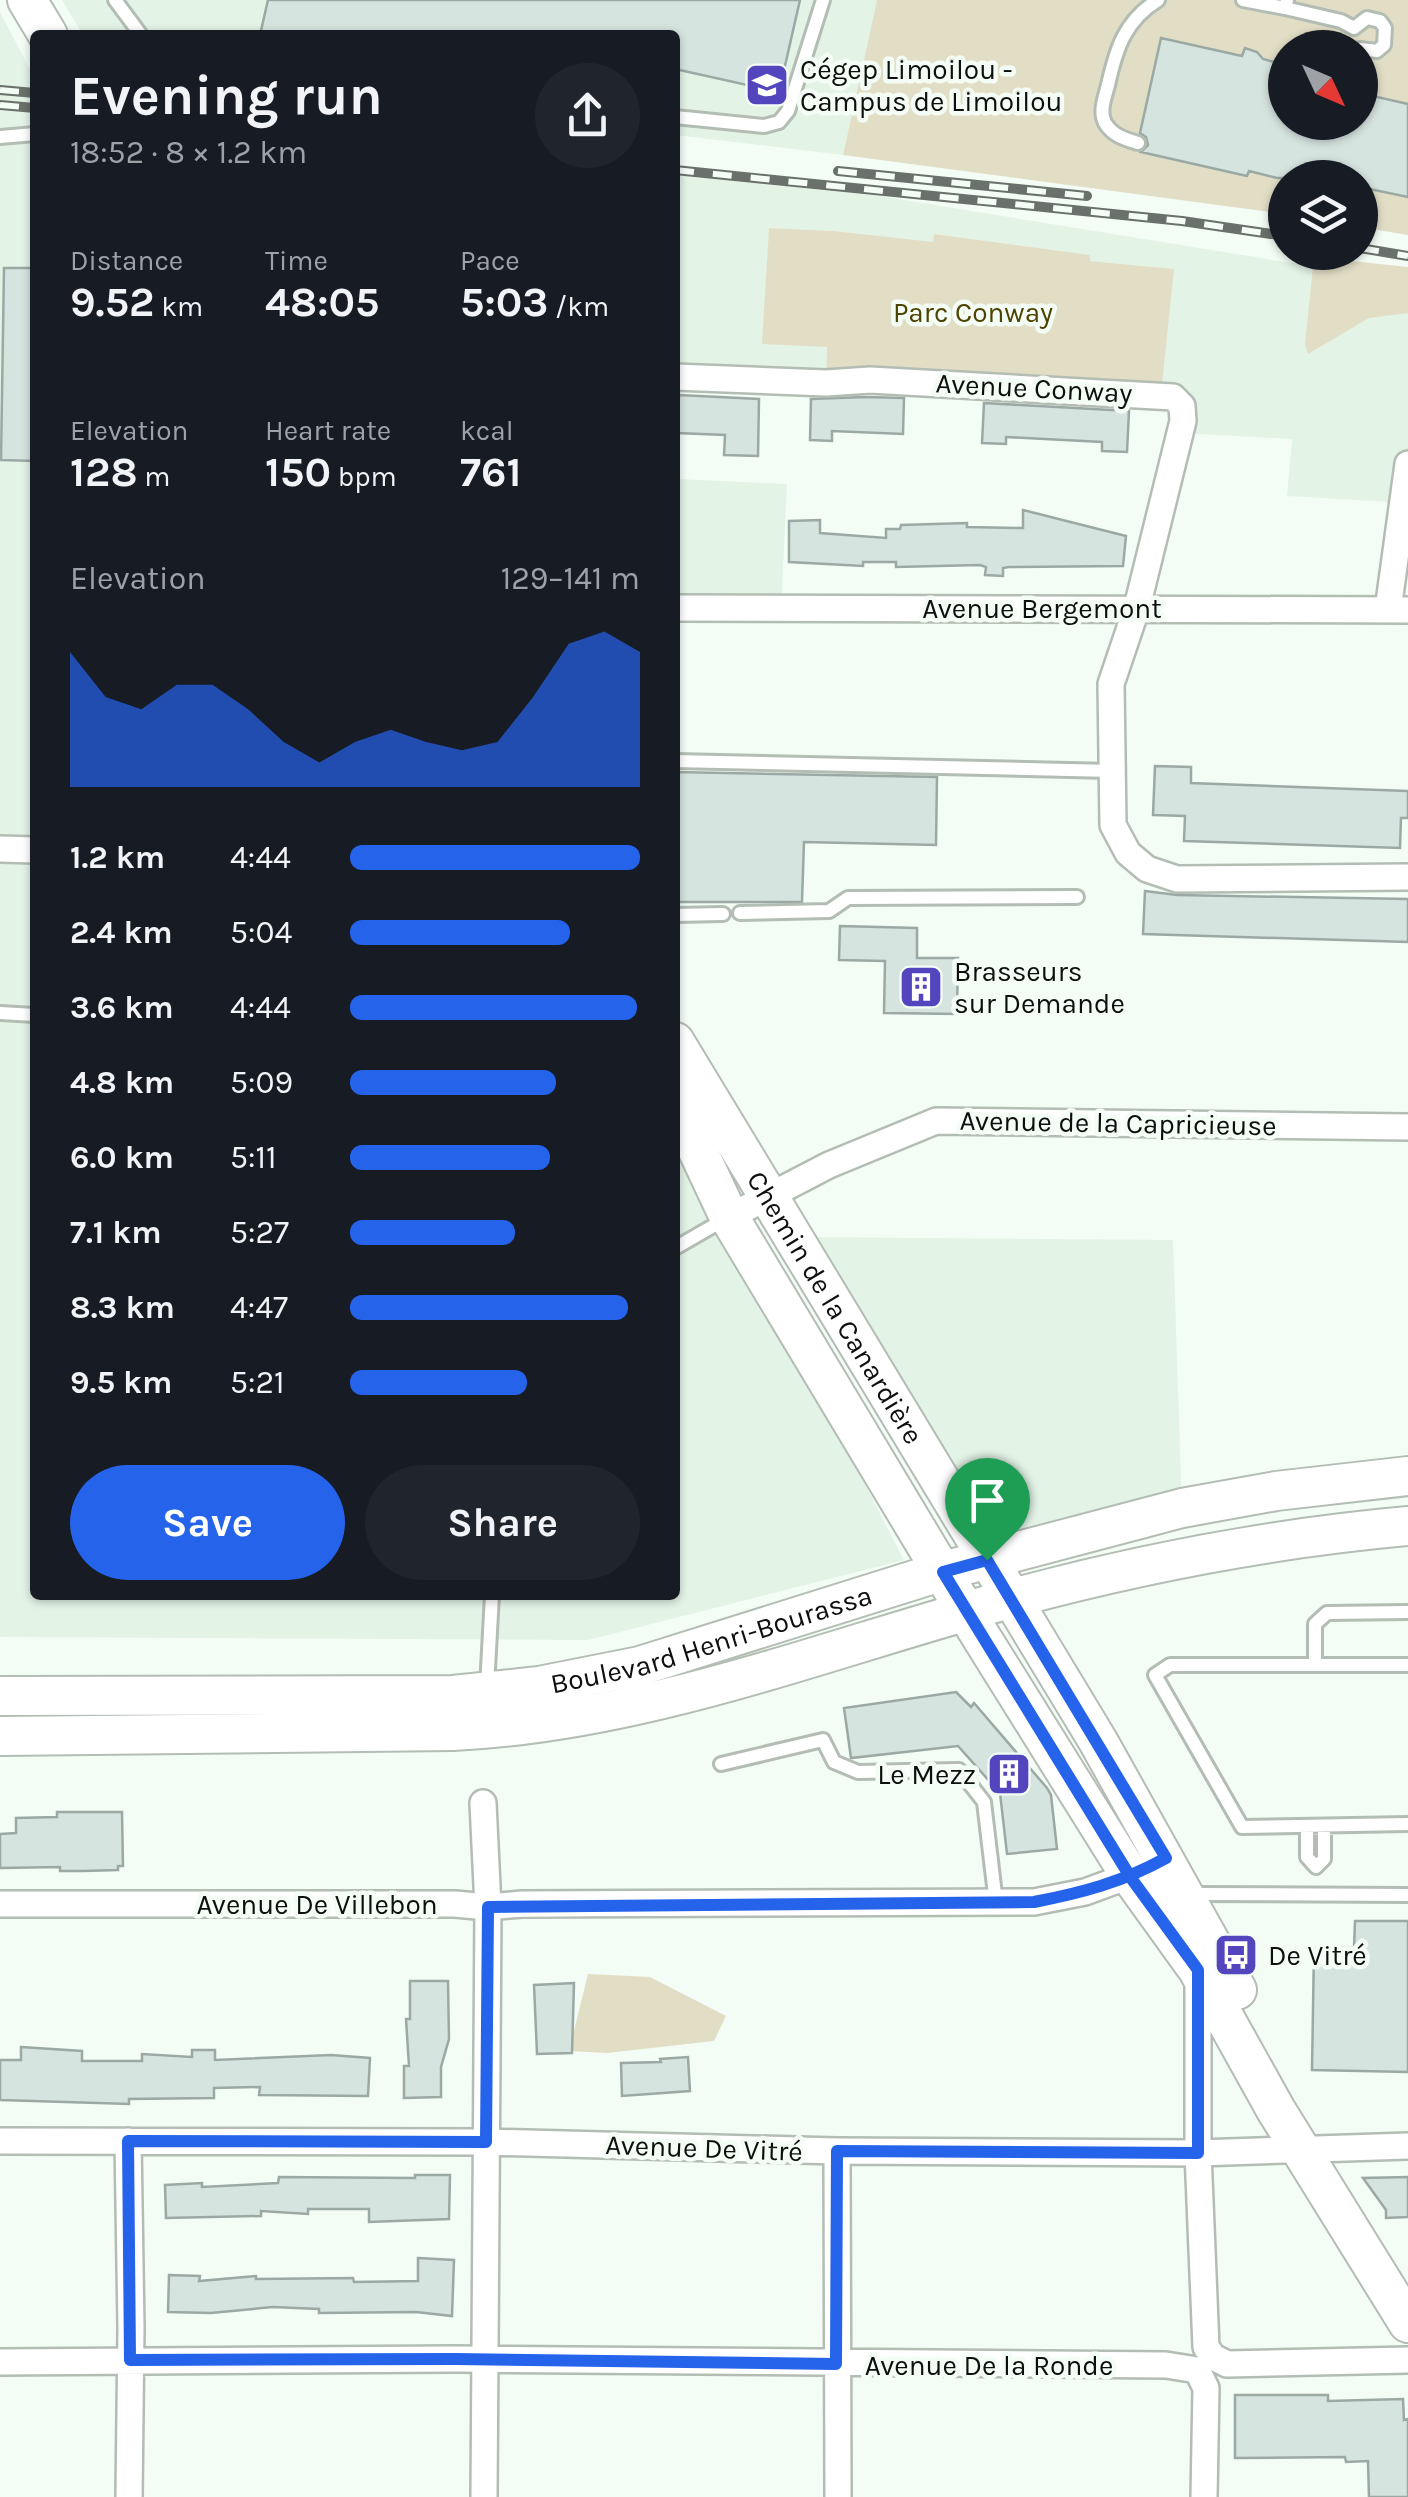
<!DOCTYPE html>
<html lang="en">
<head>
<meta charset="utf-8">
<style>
	body { margin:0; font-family:Karla,sans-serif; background:#20242c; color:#f1f3f6; height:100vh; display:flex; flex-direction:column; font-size:38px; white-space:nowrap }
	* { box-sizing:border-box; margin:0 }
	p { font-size:32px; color:#9ea1a6 }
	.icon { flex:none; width:55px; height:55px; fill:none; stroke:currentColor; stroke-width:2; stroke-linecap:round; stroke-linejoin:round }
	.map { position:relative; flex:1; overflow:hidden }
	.side { position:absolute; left:30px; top:30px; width:650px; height:1570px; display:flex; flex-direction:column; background:#171b24; border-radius:10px; box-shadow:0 2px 8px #0004 }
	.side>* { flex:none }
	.needle { width:65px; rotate:134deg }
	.tools { position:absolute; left:1268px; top:30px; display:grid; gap:20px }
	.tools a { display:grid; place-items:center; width:110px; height:110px; border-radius:50%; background:#171b24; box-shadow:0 2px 8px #0004; font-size:50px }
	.pin { position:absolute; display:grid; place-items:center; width:85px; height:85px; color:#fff; margin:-102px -42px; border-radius:50% 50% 50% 0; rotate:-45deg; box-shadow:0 0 10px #0007 }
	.pin .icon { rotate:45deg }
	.round { display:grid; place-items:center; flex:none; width:105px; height:105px; border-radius:52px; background:#20242c }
	.summary { display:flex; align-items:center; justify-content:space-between; height:170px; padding:0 40px }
	h1 { font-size:55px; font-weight:700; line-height:75px }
	.figures { display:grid; grid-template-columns:repeat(3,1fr); gap:15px; height:170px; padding:10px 40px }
	.figures div { display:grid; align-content:center }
	.figures b { font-size:42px; font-weight:700 }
	.figures small { font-size:28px; font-weight:400 }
	.figures p { font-size:28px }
	.chart { height:280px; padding:20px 40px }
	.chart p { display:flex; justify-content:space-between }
	.chart svg { width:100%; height:180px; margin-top:10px; fill:#2563eb; opacity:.7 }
	.action { display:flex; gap:20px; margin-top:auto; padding:20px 40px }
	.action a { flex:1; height:115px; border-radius:60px; background:#2563eb; color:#fff; font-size:40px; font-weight:700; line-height:115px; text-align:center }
	.action a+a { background:#20242c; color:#f1f3f6 }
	ul { padding:0 40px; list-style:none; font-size:32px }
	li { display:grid; grid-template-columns:160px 120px 1fr; align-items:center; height:75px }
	li i { height:25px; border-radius:12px; background:#2563eb }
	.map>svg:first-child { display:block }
	.built { fill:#e3f3e6 }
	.green { fill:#e2dec6 }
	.building { fill:#d6e4e0; stroke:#9ba9a5; stroke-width:2.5 }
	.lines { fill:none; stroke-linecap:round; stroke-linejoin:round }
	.lane-casing { stroke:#b3bdb4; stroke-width:18 }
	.street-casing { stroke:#b3bdb4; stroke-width:30 }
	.secondary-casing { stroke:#b3bdb4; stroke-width:42 }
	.lane { stroke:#fff; stroke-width:12 }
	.street { stroke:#fff; stroke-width:25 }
	.secondary { stroke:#fff; stroke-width:38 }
	.rail-casing { stroke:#6a706b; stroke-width:10 }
	.rail { stroke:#f3fdf5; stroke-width:6; stroke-dasharray:19; stroke-linecap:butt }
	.route-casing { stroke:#fff; stroke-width:20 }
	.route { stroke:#2563eb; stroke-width:12 }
	.labels { text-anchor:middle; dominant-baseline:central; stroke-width:9; stroke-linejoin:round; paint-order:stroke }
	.poi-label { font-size:28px; fill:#0c0f0d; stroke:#f3fdf5; text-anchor:start }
	.park-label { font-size:28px; fill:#4e4302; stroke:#f3fdf5 }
	.street-label { font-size:28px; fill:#0c0f0d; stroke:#f3fdf5 }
</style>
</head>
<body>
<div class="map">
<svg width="1408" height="2497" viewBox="0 0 1408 2497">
	<rect width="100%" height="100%" fill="#f3fdf5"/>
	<path class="built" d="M 62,0 L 877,0 L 843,155 L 675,135 L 675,35 L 83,35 Z
		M 0,12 L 35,79 L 35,1595 L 675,1595 L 675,1116 L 904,1560 L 588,1640 L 0,1637 Z
		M 675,174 L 831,188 L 1408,282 L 1408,503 L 1287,496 L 1292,439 L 1180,433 L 1183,421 L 1161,394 L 1173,269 L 1090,261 L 1089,255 L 935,234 L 934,243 L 834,231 L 769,228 L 763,343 L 827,345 L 826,383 L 675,377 Z
		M 675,479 L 787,484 L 781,610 L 675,608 Z
		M 794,1237 L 1173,1240 L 1182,1508 L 987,1560 Z"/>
	<path class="green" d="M 877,0 L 1408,0 L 1408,104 L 1360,93 L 1360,48 L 1285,48 L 1285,65 L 1259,59 L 1257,52 L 1245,48 L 1242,56 L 1161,39 L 1136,151 L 1247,176 L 1249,171 L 1285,179 L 1285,214 L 843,155 Z
		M 1360,187 L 1408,197 L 1408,235 L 1360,227 Z
		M 769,228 L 834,231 L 933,242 L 934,234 L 1090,255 L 1090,261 L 1174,269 L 1161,394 L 826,383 L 827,347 L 762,344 Z
		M 1314,257 L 1408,267 L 1408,313 L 1369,318 L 1308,354 L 1305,344 Z
		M 588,1974 L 650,1977 L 726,2016 L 714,2041 L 607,2053 L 569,2051 Z"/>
	<path class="building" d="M 268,0 L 800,0 L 779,92 L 675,69 L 675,35 L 260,35 Z
		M 1161,38 L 1242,56 L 1245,48 L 1257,52 L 1263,59 L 1285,65 L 1285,122 L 1360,122 L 1360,93 L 1408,104 L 1408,197 L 1360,187 L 1360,178 L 1277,178 L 1249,171 L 1247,176 L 1141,152 L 1148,145 L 1146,137 L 1140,133 Z
		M 4,268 L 35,268 L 35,461 L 1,460 Z
		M 679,395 L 759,399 L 758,456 L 724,455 L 725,435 L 677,433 Z
		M 865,397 L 904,398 L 903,434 L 832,431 L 832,441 L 810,440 L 811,399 Z
		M 984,403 L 1129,411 L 1127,452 L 1102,451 L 1102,442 L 1006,437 L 1006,444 L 982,443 Z
		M 1023,510 L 1126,536 L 1123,566 L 1009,567 L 1003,568 L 1003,576 L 985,575 L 986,567 L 980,565 L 896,567 L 896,562 L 863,562 L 863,566 L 789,562 L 789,521 L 820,520 L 820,533 L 886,538 L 886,529 L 900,529 L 901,525 L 967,523 L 967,527 L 1023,528 Z
		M 1155,766 L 1191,767 L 1191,783 L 1408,791 L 1408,818 L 1401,818 L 1400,848 L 1184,841 L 1185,816 L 1153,815 Z
		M 675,772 L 937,777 L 936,845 L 804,842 L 802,902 L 675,902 Z
		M 1145,891 L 1177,895 L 1408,899 L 1408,942 L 1143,934 Z
		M 840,926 L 917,928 L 917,958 L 958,958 L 957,1014 L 884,1013 L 885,961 L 839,960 Z
		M 956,1692 L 971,1707 L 974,1703 L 1047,1788 L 1051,1795 L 1057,1849 L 1007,1854 L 1000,1793 L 958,1746 L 851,1758 L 844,1708 Z
		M 57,1812 L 122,1812 L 123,1866 L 118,1866 L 118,1870 L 83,1871 L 60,1871 L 60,1867 L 0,1868 L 0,1834 L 16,1833 L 16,1818 L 57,1817 Z
		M 1355,1921 L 1408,1921 L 1408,2072 L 1312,2070 L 1314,1948 L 1354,1948 Z
		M 410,1981 L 448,1981 L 449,2039 L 441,2067 L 441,2097 L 404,2098 L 404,2066 L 409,2066 L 406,2019 L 410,2019 Z
		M 574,1983 L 572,2053 L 537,2054 L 534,1985 Z
		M 21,2047 L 82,2051 L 82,2061 L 142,2061 L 142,2054 L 192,2057 L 192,2050 L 215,2050 L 215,2060 L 331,2055 L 370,2058 L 368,2096 L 259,2095 L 260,2087 L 214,2088 L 214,2098 L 129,2099 L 129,2104 L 0,2100 L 0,2060 L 21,2060 Z
		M 688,2057 L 690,2091 L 622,2096 L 621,2063 L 661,2062 L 660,2059 Z
		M 415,2175 L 450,2175 L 449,2219 L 369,2222 L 369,2209 L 308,2209 L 308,2214 L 261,2211 L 261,2216 L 166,2218 L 165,2185 L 202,2183 L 202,2187 L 278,2183 L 279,2177 L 415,2178 Z
		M 1408,2177 L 1408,2217 L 1386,2218 L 1386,2210 L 1363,2178 Z
		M 418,2258 L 454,2260 L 452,2316 L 416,2312 L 319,2313 L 319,2309 L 273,2307 L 211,2313 L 168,2312 L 169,2275 L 200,2276 L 199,2281 L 256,2276 L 256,2279 L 353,2278 L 354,2282 L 418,2281 Z
		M 1235,2395 L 1328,2395 L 1328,2401 L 1403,2399 L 1404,2420 L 1408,2419 L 1408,2497 L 1369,2497 L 1368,2461 L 1346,2462 L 1345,2457 L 1235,2458 Z"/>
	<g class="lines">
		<defs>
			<path id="lane" d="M 115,0 L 141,35
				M 1243,0 L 1285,8
				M 1287,0 L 1285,8 L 1341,21 L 1354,28
				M 1354,28 L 1367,18 L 1380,21 L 1385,28 L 1384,45 L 1377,51 L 1360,49
				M 675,117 L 764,126 L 779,122 L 788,111 L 823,0
				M 0,137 L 35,134
				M 1138,143 C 1125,139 1113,136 1105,123 C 1099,111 1105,97 1108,85 C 1116,49 1125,20 1158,0
				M 675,761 L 1112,771
				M 740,913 L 829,911 L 848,898 L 1077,897
				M 675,915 L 723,914
				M 0,1013 L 35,1015
				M 675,1248 L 727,1218
				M 1315,1665 L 1315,1624 L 1327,1613 L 1408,1612
				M 1408,1665 L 1170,1665 L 1155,1675 L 1242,1827 L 1408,1824
				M 487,1687 L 492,1595
				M 721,1764 L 823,1740 L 834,1762 L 858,1772 L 959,1770 L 984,1802 L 996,1903
				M 1307,1826 L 1307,1857 L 1316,1867 L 1324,1859 L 1324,1826
				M 1191,1894 L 1408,1895"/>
			<path id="street" d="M 675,377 L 826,383 L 870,380 L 1173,397 L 1182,406 L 1183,421 L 1137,607 L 1111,684 L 1113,825 L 1128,853 L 1147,869 L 1177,879 L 1408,877
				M 675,608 L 1408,610
				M 1388,610 L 1408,464
				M 0,849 L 35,850
				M 729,1217 L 829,1165 L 936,1121 L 1408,1127
				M 483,1803 L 488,1907 L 484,2497
				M 0,1904 L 455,1904 L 488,1907 L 522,1904 L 1034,1902 L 1085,1892 L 1145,1870
				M 1198,1975 L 1198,2153 L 1206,2347 L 1213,2357 L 1227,2364 L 1408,2360
				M 0,2141 L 485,2142 L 837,2151 L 1198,2153 L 1408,2146
				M 128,2141 L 131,2328 L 129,2497
				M 837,2151 L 838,2497
				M 0,2362 L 454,2359 L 1166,2365 L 1197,2370 L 1206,2388 L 1204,2497"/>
			<g id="secondary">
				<path d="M 27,0 L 48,35"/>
				<path id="s1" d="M 675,1042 L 1098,1741 L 1237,1990"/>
				<path d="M 675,1102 L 729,1217 L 980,1635 L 1131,1877 L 1198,1970 L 1276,2110 L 1408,2323"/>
				<path id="s2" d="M 0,1696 L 453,1695 L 539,1686 L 640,1666 L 943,1571 L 1182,1508 L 1276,1491 L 1408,1476"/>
				<path d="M 0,1736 L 453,1731 C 646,1722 828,1648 1013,1598 C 1142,1563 1275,1538 1408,1526"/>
			</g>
		</defs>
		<use href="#lane" class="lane-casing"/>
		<use href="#street" class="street-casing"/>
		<use href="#secondary" class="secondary-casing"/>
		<use href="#lane" class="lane"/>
		<use href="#street" class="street"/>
		<use href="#secondary" class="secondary"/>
		<defs>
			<path id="rail" d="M 0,90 L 35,93
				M 0,105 L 35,108
				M 675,170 L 1182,221 L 1285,236
				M 838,171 L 1087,196
				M 1360,248 L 1408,256"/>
		</defs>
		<use href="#rail" class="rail-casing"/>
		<use href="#rail" class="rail"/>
	</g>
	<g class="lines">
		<defs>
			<path id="route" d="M 987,1560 L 1166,1858 C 1123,1882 1081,1893 1034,1902 L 488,1907 L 486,2142 L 128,2141 L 130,2360 L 454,2359 L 836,2364 L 837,2151 L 1198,2153 L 1198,1970 L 1131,1878 L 943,1572 L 987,1560"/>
		</defs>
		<use href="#route" class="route-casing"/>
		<use href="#route" class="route"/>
	</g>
	<defs>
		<symbol id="university-square" viewBox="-11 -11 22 22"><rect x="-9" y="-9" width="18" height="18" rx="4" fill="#5245bd" stroke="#f3fdf5"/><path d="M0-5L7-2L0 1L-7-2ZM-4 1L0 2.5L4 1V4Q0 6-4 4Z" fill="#fff"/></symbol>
		<symbol id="building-square" viewBox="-11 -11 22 22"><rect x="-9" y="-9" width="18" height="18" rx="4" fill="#5245bd" stroke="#f3fdf5"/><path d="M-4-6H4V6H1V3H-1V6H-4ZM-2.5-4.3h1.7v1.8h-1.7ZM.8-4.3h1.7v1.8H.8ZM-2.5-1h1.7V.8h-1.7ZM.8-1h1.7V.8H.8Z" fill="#fff"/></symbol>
		<symbol id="bus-square" viewBox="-11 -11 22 22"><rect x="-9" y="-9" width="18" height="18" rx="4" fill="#5245bd" stroke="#f3fdf5"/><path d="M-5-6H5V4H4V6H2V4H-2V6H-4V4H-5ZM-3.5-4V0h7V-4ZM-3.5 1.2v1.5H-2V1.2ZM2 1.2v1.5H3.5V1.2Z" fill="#fff"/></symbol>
	</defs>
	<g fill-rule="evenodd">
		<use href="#university-square" x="742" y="60" width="50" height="50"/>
		<use href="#building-square" x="896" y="962" width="50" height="50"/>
		<use href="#building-square" x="984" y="1749" width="50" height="50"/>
		<use href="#bus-square" x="1211" y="1930" width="50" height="50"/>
	</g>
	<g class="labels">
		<g class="poi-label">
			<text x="800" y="69">Cégep Limoilou -<tspan x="800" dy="32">Campus de Limoilou</tspan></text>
			<text x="954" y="971">Brasseurs<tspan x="954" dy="32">sur Demande</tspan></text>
			<text x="976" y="1774" text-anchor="end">Le Mezz</text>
			<text x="1268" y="1955">De Vitré</text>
		</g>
		<g class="park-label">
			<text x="973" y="312">Parc Conway</text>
		</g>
		<g class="street-label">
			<text transform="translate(1034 388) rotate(3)">Avenue Conway</text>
			<text x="1042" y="608">Avenue Bergemont</text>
			<text transform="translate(1118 1123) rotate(1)">Avenue de la Capricieuse</text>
			<text stroke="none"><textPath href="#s1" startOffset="310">Chemin de la Canardière</textPath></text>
			<text stroke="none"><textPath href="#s2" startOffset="718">Boulevard Henri-Bourassa</textPath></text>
			<text x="317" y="1904">Avenue De Villebon</text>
			<text transform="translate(704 2148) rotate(2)">Avenue De Vitré</text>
			<text x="989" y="2365">Avenue De la Ronde</text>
		</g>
	</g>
</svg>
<div class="tools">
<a><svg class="needle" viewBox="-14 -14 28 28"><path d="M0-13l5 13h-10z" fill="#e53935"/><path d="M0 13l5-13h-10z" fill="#9ea1a6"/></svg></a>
<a><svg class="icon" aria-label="layers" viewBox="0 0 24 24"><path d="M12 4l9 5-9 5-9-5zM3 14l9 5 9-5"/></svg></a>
</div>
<div class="pin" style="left:987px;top:1560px;background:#1e9e55"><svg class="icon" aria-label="arrive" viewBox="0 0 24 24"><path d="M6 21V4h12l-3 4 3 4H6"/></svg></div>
<section class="side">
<div class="summary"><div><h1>Evening run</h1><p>18:52 · 8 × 1.2 km</p></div><a class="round"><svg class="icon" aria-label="share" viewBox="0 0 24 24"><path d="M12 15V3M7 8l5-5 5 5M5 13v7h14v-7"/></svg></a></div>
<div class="figures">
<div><p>Distance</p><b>9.52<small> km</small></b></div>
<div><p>Time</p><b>48:05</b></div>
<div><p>Pace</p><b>5:03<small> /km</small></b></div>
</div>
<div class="figures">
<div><p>Elevation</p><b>128<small> m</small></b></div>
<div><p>Heart rate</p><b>150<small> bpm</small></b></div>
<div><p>kcal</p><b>761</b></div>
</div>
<div class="chart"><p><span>Elevation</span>129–141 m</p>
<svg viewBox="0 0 160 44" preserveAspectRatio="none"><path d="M0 44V11L10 22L20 25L30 19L40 19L50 25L60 33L70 38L80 33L90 30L100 33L110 35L120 33L130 22L140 9L150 6L160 11V44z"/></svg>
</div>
<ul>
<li><b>1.2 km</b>4:44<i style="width:100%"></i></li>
<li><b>2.4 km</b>5:04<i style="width:76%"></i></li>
<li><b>3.6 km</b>4:44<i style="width:99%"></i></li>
<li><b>4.8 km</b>5:09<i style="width:71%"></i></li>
<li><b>6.0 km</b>5:11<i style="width:69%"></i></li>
<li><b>7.1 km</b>5:27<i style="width:57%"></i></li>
<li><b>8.3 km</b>4:47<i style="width:96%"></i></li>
<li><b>9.5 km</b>5:21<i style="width:61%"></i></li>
</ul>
<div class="action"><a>Save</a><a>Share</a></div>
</section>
</div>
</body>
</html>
